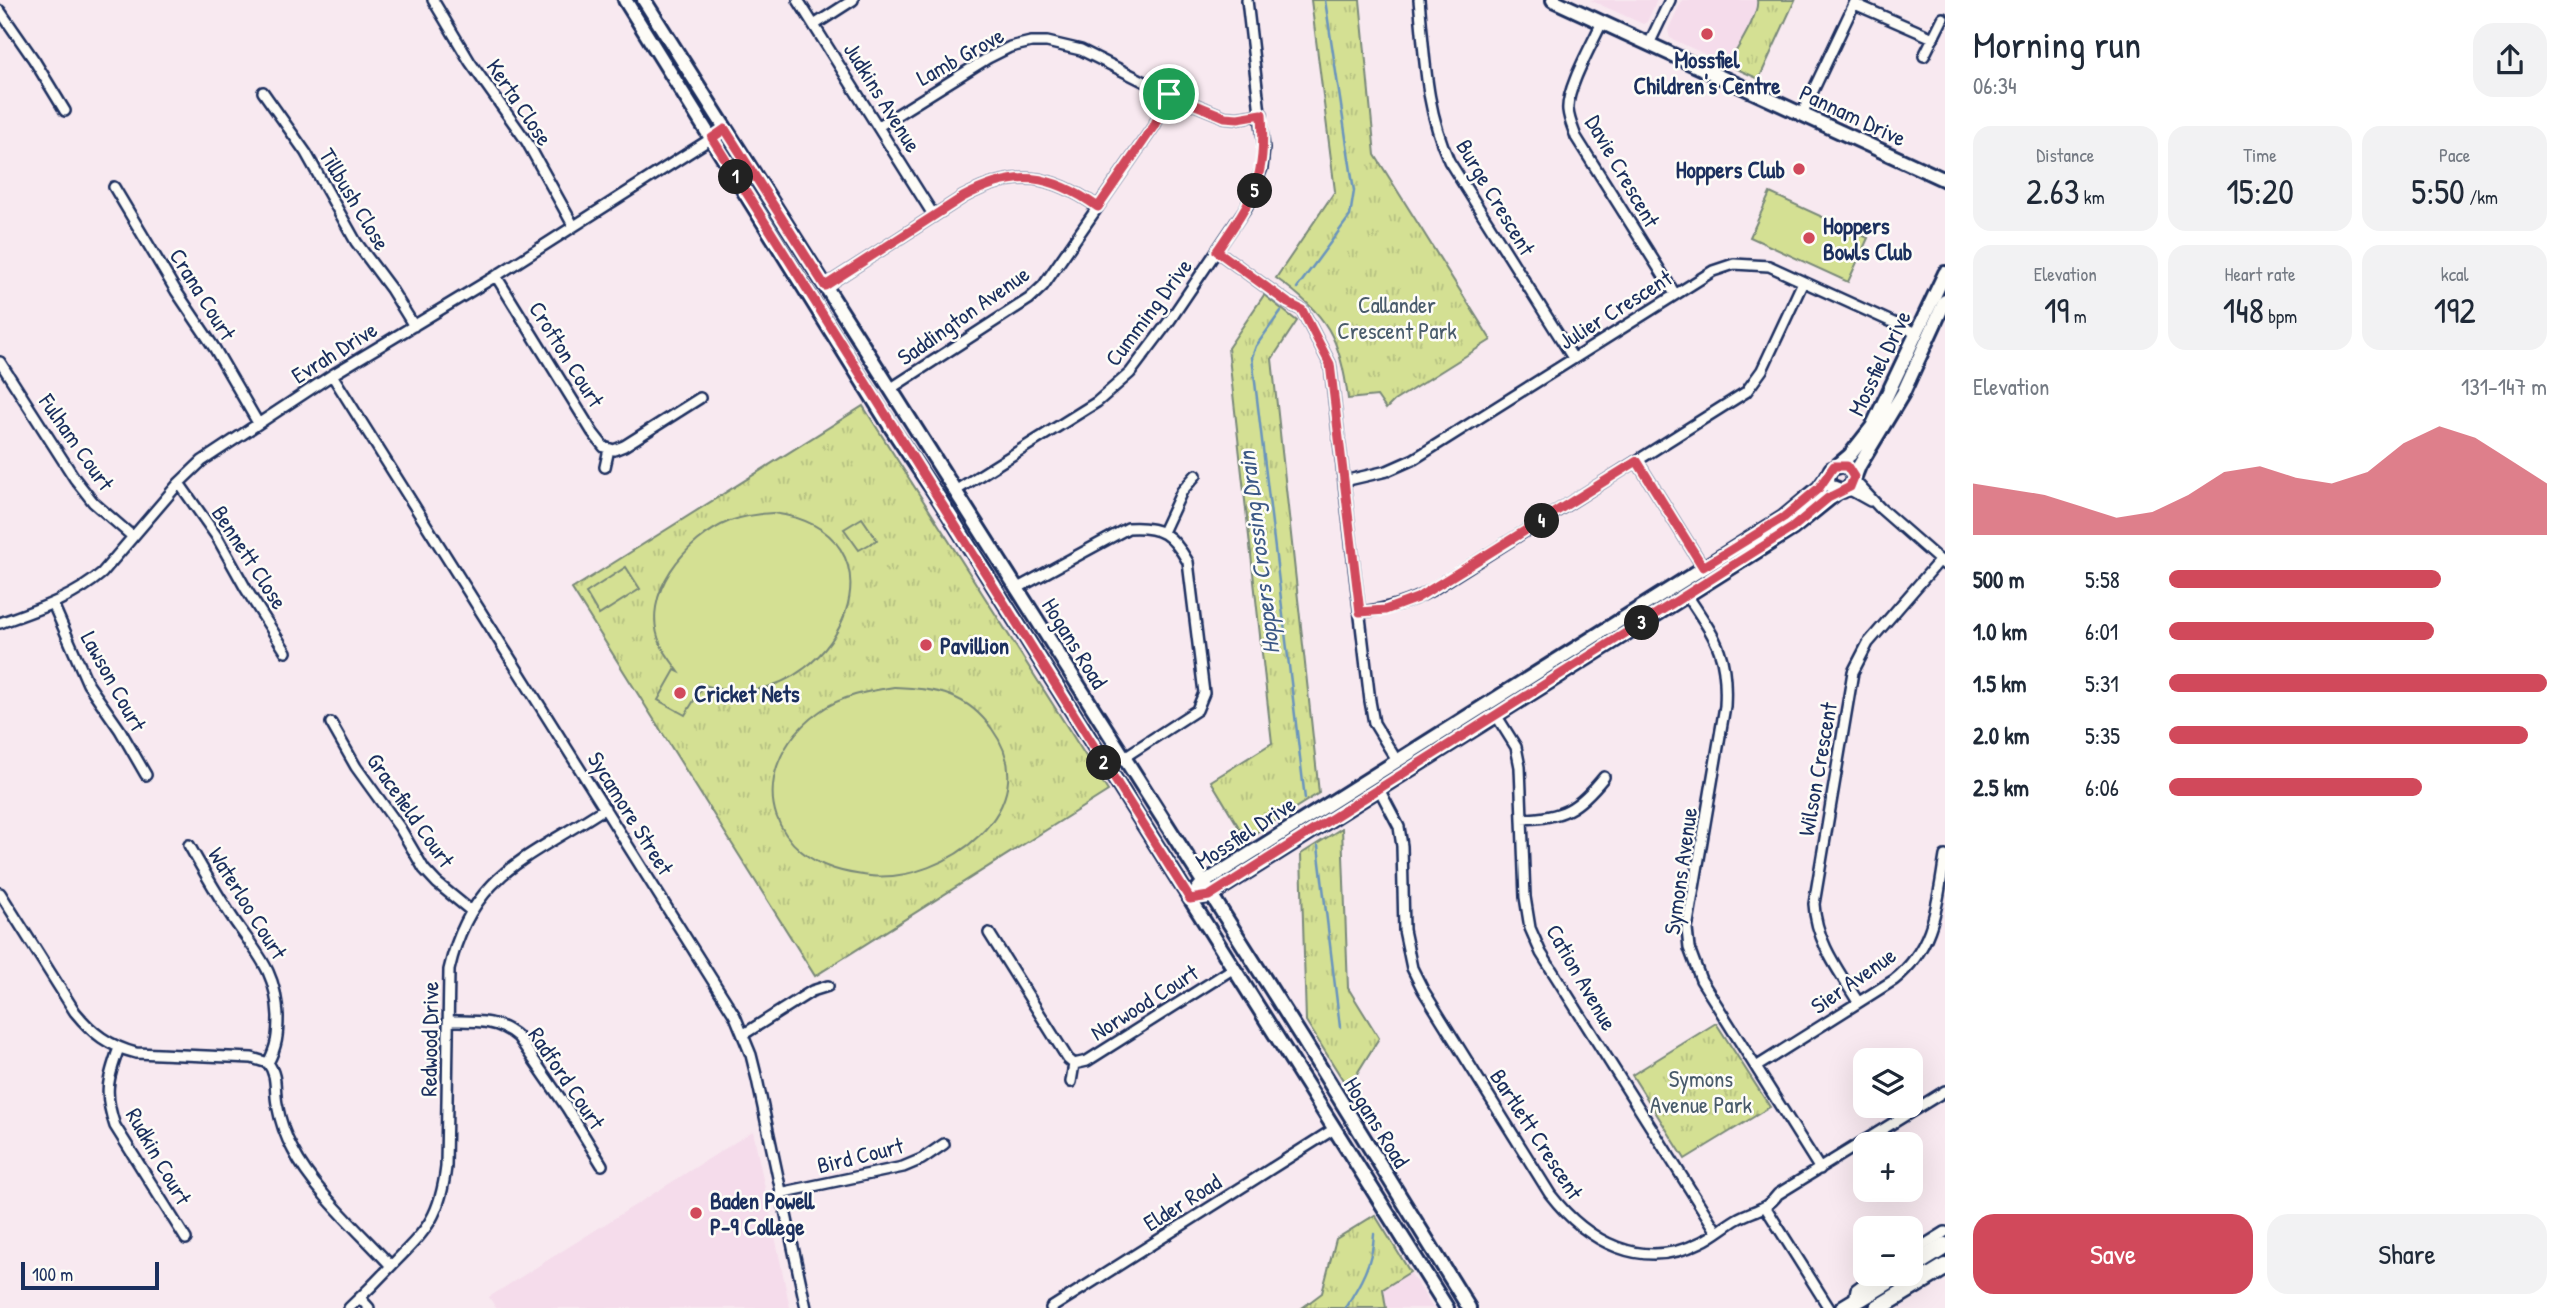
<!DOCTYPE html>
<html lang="en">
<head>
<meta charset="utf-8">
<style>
	body { margin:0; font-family:"Patrick Hand",sans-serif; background:#f2f2f3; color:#1f2937; height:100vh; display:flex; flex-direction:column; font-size:26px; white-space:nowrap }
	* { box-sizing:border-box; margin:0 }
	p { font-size:23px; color:#747a83 }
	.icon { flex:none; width:38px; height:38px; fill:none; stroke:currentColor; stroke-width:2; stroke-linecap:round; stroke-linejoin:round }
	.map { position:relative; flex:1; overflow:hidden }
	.details { display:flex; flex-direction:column; background:#fff; width:630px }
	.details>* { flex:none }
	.tools { position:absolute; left:1853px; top:1048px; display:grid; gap:14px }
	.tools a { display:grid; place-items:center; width:70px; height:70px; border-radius:14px; background:#fff; box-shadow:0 7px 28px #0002; font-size:35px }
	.scale { position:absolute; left:21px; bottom:18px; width:138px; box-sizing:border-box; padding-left:7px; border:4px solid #1b2f5e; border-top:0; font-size:19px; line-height:24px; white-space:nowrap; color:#1b2f5e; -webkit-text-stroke:5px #fdfcf7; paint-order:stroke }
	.pin { position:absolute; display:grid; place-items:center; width:60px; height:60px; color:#fff; margin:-30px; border:4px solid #fff; border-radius:50%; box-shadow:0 2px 7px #0007 }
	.km { position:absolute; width:35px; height:35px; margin:-18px; border-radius:50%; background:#222; color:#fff; font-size:19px; line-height:35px; text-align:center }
	.round { display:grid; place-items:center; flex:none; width:74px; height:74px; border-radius:21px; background:#f2f2f3 }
	.summary { display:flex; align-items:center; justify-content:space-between; height:119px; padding:0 28px }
	h1 { font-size:38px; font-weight:600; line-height:52px }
	.figures { display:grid; grid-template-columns:repeat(3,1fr); gap:10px; height:119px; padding:7px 28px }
	.figures div { display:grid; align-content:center; border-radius:18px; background:#f2f2f3; text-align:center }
	.figures b { font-size:35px; font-weight:600 }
	.figures small { font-size:19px; font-weight:400 }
	.figures p { font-size:19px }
	.chart { height:196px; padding:14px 28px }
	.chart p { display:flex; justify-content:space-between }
	.chart svg { width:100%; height:126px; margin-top:7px; fill:#d1495b; opacity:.7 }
	.button { display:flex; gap:14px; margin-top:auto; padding:14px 28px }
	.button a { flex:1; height:80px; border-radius:21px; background:#d1495b; color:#fff; font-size:28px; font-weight:600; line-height:80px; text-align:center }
	.button a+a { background:#f2f2f3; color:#1f2937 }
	ul { padding:0 28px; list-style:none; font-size:23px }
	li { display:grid; grid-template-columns:112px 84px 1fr; align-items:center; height:52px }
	li i { height:18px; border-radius:9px; background:#d1495b }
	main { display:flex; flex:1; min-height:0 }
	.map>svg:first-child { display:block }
	.built { fill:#f5dceb }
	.park { fill:url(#park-tufts); stroke:#788878; stroke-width:2 }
	.pitch { fill:#d4e093; stroke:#788878; stroke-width:2 }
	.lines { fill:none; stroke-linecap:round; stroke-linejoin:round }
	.stream { stroke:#6994bd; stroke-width:2.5 }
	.street-casing { stroke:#1b2f5e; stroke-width:14 }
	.secondary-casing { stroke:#1b2f5e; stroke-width:18 }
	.highway-casing { stroke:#1b2f5e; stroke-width:21 }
	.street { stroke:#fdfcf7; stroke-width:9 }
	.secondary { stroke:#fdfcf7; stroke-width:12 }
	.highway { stroke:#fdfcf7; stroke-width:16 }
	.route-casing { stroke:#fff; stroke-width:14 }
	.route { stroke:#d1495b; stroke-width:9 }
	.poi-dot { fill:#d1495b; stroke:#fdfcf7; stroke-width:2.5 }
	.labels { text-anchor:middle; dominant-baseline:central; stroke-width:5; stroke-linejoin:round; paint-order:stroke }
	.street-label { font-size:23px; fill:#1b2f5e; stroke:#fdfcf7 }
	.poi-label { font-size:23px; font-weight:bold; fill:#1b2f5e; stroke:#fdfcf7; text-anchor:start }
	.park-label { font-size:23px; fill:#495b6b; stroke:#fdfcf7 }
	.water-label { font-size:24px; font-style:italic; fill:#3c5986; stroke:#fdfcf7 }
</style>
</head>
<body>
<main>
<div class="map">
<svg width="1945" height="1308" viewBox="0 0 1945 1308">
	<defs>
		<pattern id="park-tufts" width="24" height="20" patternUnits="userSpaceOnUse" patternTransform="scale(1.75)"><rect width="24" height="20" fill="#d4e093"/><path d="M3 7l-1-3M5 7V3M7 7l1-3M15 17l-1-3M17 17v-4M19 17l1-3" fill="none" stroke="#b5c081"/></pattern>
	</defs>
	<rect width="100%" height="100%" fill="#f8e9f0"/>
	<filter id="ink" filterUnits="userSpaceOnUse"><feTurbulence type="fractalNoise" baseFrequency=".0143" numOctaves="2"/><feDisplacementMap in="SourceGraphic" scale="14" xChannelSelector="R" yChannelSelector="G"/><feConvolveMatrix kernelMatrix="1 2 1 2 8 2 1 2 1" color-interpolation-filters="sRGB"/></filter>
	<g filter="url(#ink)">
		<path class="built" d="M 1590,0 L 1657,0 L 1647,22 L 1643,24 Z
			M 1682,0 L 1758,0 L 1759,8 L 1755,19 L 1728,65 L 1670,38 L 1668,30 Z
			M 753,1131 L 790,1308 L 496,1308 L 489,1297 Z
			M 1410,1272 L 1433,1308 L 1386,1308 L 1383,1289 Z"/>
		<path class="park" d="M 1311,0 L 1360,0 L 1375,155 L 1491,340 L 1394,401 L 1386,409 L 1377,396 L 1348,399 C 1341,338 1326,313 1276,278 L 1335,191 Z
			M 1757,0 L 1795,0 L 1759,79 L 1728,65 C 1736,50 1760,14 1757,0 Z
			M 1264,295 L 1297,321 L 1272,359 L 1319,793 L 1246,839 L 1211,781 L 1272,743 L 1228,348 Z
			M 863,406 L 1108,791 L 815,976 L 572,589 Z
			M 1342,828 L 1348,988 L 1379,1038 L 1348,1088 L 1306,1021 L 1301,854 Z
			M 1716,1023 L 1770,1107 L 1685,1159 L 1632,1075 Z
			M 1375,1215 L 1410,1272 L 1383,1289 L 1386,1308 L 1302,1308 L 1322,1293 L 1336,1239 Z"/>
		<path class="pitch" d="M 1770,193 L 1868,238 L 1848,282 L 1750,237 Z
			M 773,513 C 911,531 843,696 733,691 C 722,691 712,687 701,684 L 703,686 L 685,715 L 658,700 L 675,670 L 679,672 C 673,663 666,655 661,645 C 638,595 687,538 730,521 C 744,516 758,514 773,513 Z
			M 862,518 L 877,540 L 859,550 L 844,529 Z
			M 626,567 L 640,589 L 599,615 L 586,593 Z
			M 894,687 C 913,688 933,689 951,696 C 967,702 982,715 992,729 C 1049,807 944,884 870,876 C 845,873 821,868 801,851 C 752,809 772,745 819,712 C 840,696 869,691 894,687 Z"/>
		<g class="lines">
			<path class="stream" d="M 1297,288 L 1350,216 L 1354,191 L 1325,0
				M 1281,311 L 1256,346 L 1252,357 L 1305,799
				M 1318,846 L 1340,1027
				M 1345,1308 C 1360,1285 1373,1262 1374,1234"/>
			<defs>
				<path id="street" d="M 433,0 L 470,62 L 527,142 L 573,225
					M 798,0 L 934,216
					M 1419,0 C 1425,58 1425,107 1449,161 L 1573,358
					M 1855,4 L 1933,38
					M 0,11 L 34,60 L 65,111
					M 1602,22 C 1593,43 1566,89 1568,110 C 1569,120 1573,128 1576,137 L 1675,294
					M 814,25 L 853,0
					M 1649,44 L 1670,0
					M 1924,56 L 1943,18
					M 263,92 L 306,153 L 356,242 L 391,289 L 414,326
					M 1802,114 L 1856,0
					M 879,126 L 988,58 L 1010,47 L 1031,42 L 1047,42 L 1081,50 L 1169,94 L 1225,117 L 1238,118 L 1262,114
					M 114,187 L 176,291 L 215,349 L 258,423
					M 1217,251 L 1288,303 L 1302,310 L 1330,364 L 1370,701 L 1374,723 L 1397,761
					M 496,276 L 593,433 L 604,447 L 614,450 L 624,446 L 700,398
					M 825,286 L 963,197 C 1016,168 1051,174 1098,207
					M 0,362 L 75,479 L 93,502 L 132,536
					M 332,375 L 735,1016 L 751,1055 L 757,1079 L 806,1308
					M 890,389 L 1029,299 L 1043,286 L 1154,126 L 1169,94
					M 1637,461 L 1703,567
					M 605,467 L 609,449
					M 1854,480 L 1880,508 L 1945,565
					M 1344,481 L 1387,471 L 1414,459 L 1713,271 L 1734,264 L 1769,266 L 1916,333
					M 179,483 L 217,537 L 246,589 L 286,652
					M 955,491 L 1097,402 L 1130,373 L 1170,320 L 1247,206 L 1262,168 L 1264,148 L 1247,0
					M 1843,491 L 1852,491 L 1870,501
					M 1163,532 L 1182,491 L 1196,475
					M 1016,589 L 1128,528 C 1161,526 1172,534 1188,562 L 1204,693 L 1197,710 L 1123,758
					M 1687,595 C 1715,638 1728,652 1725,706 L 1687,929 L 1689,948 L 1701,980 L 1820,1169
					M 53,604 L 88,684 L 120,730 L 146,775
					M 1360,612 C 1387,609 1408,603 1432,590 L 1746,392 L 1762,370 L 1803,282
					M 0,623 C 36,610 72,599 102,573 L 179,483 L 202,461 L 332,375 L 496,276 L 712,138
					M 1496,715 L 1516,747 L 1520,767 L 1525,897 L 1530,928 L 1541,953 L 1717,1232
					M 331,723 L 356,767 L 400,828 L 424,869 L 437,883 L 470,910
					M 1379,789 L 1399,827 L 1402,846 L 1404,930 L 1412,968 L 1423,990 L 1550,1194 C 1587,1242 1642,1272 1701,1242 C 1714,1236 1725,1226 1737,1219 C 1753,1210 1767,1210 1778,1194 L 1945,1091
					M 1522,819 C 1563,818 1578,809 1604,777
					M 189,845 C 203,870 218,896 234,920 C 258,955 276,971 278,1016 C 278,1035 277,1046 268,1063
					M 0,893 L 75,1012 C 92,1033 109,1046 136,1053 L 252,1058 L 268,1063 C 278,1076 274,1089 277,1104 C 280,1120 285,1136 293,1150 C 313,1190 360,1232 391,1266
					M 989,933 L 1068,1059 L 1074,1064 L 1087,1061 L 1234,968
					M 1858,1002 C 1839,971 1816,942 1814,904 L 1853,672 L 1868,643 L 1940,560
					M 449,1021 C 475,1021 498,1019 518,1037 L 567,1108 L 602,1165
					M 744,1034 L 812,991 L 828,986
					M 119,1048 C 107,1080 104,1094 115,1126 L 186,1239
					M 1756,1067 L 1894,980 C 1935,947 1937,904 1945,856
					M 1071,1082 L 1074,1064
					M 780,1193 L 903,1167 L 922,1159 L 944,1144
					M 1766,1208 L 1829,1308
					M 1911,1253 L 1945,1232
					M 360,1298 L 369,1308
					M 1858,1300 L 1855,1295 L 1856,1289 L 1876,1274
					M 349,1308 C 364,1294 378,1280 392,1265 C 426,1230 440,1218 446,1167 L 449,970 C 471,872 530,858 605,808
					M 1051,1308 L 1334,1129"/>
				<path id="secondary" d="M 625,0 L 892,429 L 939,499 L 1447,1308
					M 644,0 L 1302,1038 L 1469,1308
					M 1553,0 L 1945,180
					M 1838,465 L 1850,455 L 1872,427 L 1945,273
					M 1854,477 L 1851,469 L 1843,465 L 1831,469 L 1827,477 L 1830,486 L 1843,491 L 1852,484 L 1859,466 L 1903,393 L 1945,301
					M 1197,890 L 1202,884 L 1784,517 L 1819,488 L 1827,477
					M 1204,897 L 1209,896 L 1792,529 L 1839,491"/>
				<path id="highway" d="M 1911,1267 L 1945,1246
					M 1844,1308 L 1900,1274
					M 1878,1308 L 1945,1267"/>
			</defs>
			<use href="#street" class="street-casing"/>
			<use href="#secondary" class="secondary-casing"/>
			<use href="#highway" class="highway-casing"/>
			<use href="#street" class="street"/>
			<use href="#secondary" class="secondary"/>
			<use href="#highway" class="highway"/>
		</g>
	</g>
	<g class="lines" filter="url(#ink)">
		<defs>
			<path id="route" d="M 1169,94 L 1225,117 L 1238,118 L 1262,114 C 1266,181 1254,197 1217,251 L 1288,303 L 1302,310 L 1330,364 L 1360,612 L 1385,610 L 1417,598 L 1637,461 L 1703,567 L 1784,517 L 1819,488 L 1834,466 L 1847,466 L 1854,477 L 1850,487 L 1828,498 L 1792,528 L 1209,896 L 1190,899 C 1030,645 870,392 712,138 L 725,129 L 825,286 L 963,197 C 1016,168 1051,174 1098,207 L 1154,126 Z"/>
		</defs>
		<use href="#route" class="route-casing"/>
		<use href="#route" class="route"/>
	</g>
	<g class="poi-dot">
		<circle cx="1707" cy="34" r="7"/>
		<circle cx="1799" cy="169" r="7"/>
		<circle cx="1809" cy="238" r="7"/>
		<circle cx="926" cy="645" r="7"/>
		<circle cx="680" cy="693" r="7"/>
		<circle cx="696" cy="1213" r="7"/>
	</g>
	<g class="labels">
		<g class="street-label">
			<text transform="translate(960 56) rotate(-29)">Lamb Grove</text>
			<text transform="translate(883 97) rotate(58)">Judkins Avenue</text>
			<text transform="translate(520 102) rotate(56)">Kerta Close</text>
			<text transform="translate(1853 115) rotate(25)">Pannam Drive</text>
			<text transform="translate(1623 171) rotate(60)">Davie Crescent</text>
			<text transform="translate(1496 197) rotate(59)">Burge Crescent</text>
			<text transform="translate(355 199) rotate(59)">Tillbush Close</text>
			<text transform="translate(203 294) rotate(58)">Crana Court</text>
			<text transform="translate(1615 309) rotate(-32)">Julier Crescent</text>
			<text transform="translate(1148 312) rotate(-53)">Cumming Drive</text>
			<text transform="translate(963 315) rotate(-35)">Saddington Avenue</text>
			<text transform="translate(334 352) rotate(-32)">Evrah Drive</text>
			<text transform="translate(567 354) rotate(58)">Crofton Court</text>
			<text transform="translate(1879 363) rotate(-64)">Mossfiel Drive</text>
			<text transform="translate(77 442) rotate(55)">Fulham Court</text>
			<text transform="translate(250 557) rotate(57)">Bennett Close</text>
			<text transform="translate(1075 643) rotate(58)">Hogans Road</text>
			<text transform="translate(114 681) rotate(61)">Lawson Court</text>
			<text transform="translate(1817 769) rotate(-80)">Wilson Crescent</text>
			<text transform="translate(411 810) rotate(55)">Gracefield Court</text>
			<text transform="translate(631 813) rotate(58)">Sycamore Street</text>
			<text transform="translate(1245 832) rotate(-33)">Mossfiel Drive</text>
			<text transform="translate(1680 871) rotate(-82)">Symons Avenue</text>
			<text transform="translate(248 903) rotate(58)">Waterloo Court</text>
			<text transform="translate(1582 977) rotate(60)">Cation Avenue</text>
			<text transform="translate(1853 980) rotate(-35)">Sier Avenue</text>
			<text transform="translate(1144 1002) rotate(-32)">Norwood Court</text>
			<text transform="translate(429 1039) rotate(-89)">Redwood Drive</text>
			<text transform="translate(567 1078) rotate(56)">Radford Court</text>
			<text transform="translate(1377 1122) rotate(58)">Hogans Road</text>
			<text transform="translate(1537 1134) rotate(57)">Bartlett Crescent</text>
			<text transform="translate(860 1155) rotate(-14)">Bird Court</text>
			<text transform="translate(159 1156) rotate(60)">Rudkin Court</text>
			<text transform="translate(1182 1202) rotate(-32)">Elder Road</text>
		</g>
		<g class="poi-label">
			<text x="1707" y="59" text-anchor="middle">Mossfiel<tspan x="1707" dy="26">Children's Centre</tspan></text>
			<text x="1785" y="169" text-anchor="end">Hoppers Club</text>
			<text x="1823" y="225">Hoppers<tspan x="1823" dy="26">Bowls Club</tspan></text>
			<text x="940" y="645">Pavillion</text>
			<text x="694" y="693">Cricket Nets</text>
			<text x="710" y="1200">Baden Powell<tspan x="710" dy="26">P-9 College</tspan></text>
		</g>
		<g class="park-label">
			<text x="1397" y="304">Callander<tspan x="1397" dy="26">Crescent Park</tspan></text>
			<text x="1701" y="1078">Symons<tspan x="1701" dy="26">Avenue Park</tspan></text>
		</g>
		<g class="water-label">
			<text transform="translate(1258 553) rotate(-97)">Hoppers Crossing Drain</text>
		</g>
	</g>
</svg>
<div class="tools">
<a><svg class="icon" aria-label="layers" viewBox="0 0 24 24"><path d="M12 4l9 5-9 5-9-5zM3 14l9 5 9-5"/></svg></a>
<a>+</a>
<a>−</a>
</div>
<div class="scale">100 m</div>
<div class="pin" style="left:1169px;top:94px;background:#1e9e55"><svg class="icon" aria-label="arrive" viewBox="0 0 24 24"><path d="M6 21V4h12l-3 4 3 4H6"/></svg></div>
<b class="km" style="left:736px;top:177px">1</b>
<b class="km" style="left:1104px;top:763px">2</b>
<b class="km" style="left:1642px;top:623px">3</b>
<b class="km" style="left:1542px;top:521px">4</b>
<b class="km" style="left:1255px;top:191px">5</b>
</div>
<section class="details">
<div class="summary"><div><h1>Morning run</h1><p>06:34</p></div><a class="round"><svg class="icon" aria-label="share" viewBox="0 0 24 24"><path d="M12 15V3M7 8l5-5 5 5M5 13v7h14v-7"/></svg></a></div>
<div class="figures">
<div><p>Distance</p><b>2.63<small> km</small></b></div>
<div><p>Time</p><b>15:20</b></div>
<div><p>Pace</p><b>5:50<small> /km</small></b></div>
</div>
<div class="figures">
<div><p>Elevation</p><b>19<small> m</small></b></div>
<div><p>Heart rate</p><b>148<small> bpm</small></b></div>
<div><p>kcal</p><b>192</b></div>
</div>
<div class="chart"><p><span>Elevation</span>131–147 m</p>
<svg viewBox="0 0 160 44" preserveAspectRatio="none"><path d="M0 44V26L10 28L20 30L30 34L40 38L50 36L60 30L70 22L80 20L90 24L100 26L110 22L120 12L130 6L140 10L150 18L160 26V44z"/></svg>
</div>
<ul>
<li><b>500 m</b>5:58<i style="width:72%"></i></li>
<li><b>1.0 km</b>6:01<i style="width:70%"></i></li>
<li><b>1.5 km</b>5:31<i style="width:100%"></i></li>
<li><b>2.0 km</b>5:35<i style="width:95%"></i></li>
<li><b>2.5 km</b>6:06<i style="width:67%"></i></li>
</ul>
<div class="button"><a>Save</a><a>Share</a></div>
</section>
</main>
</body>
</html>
